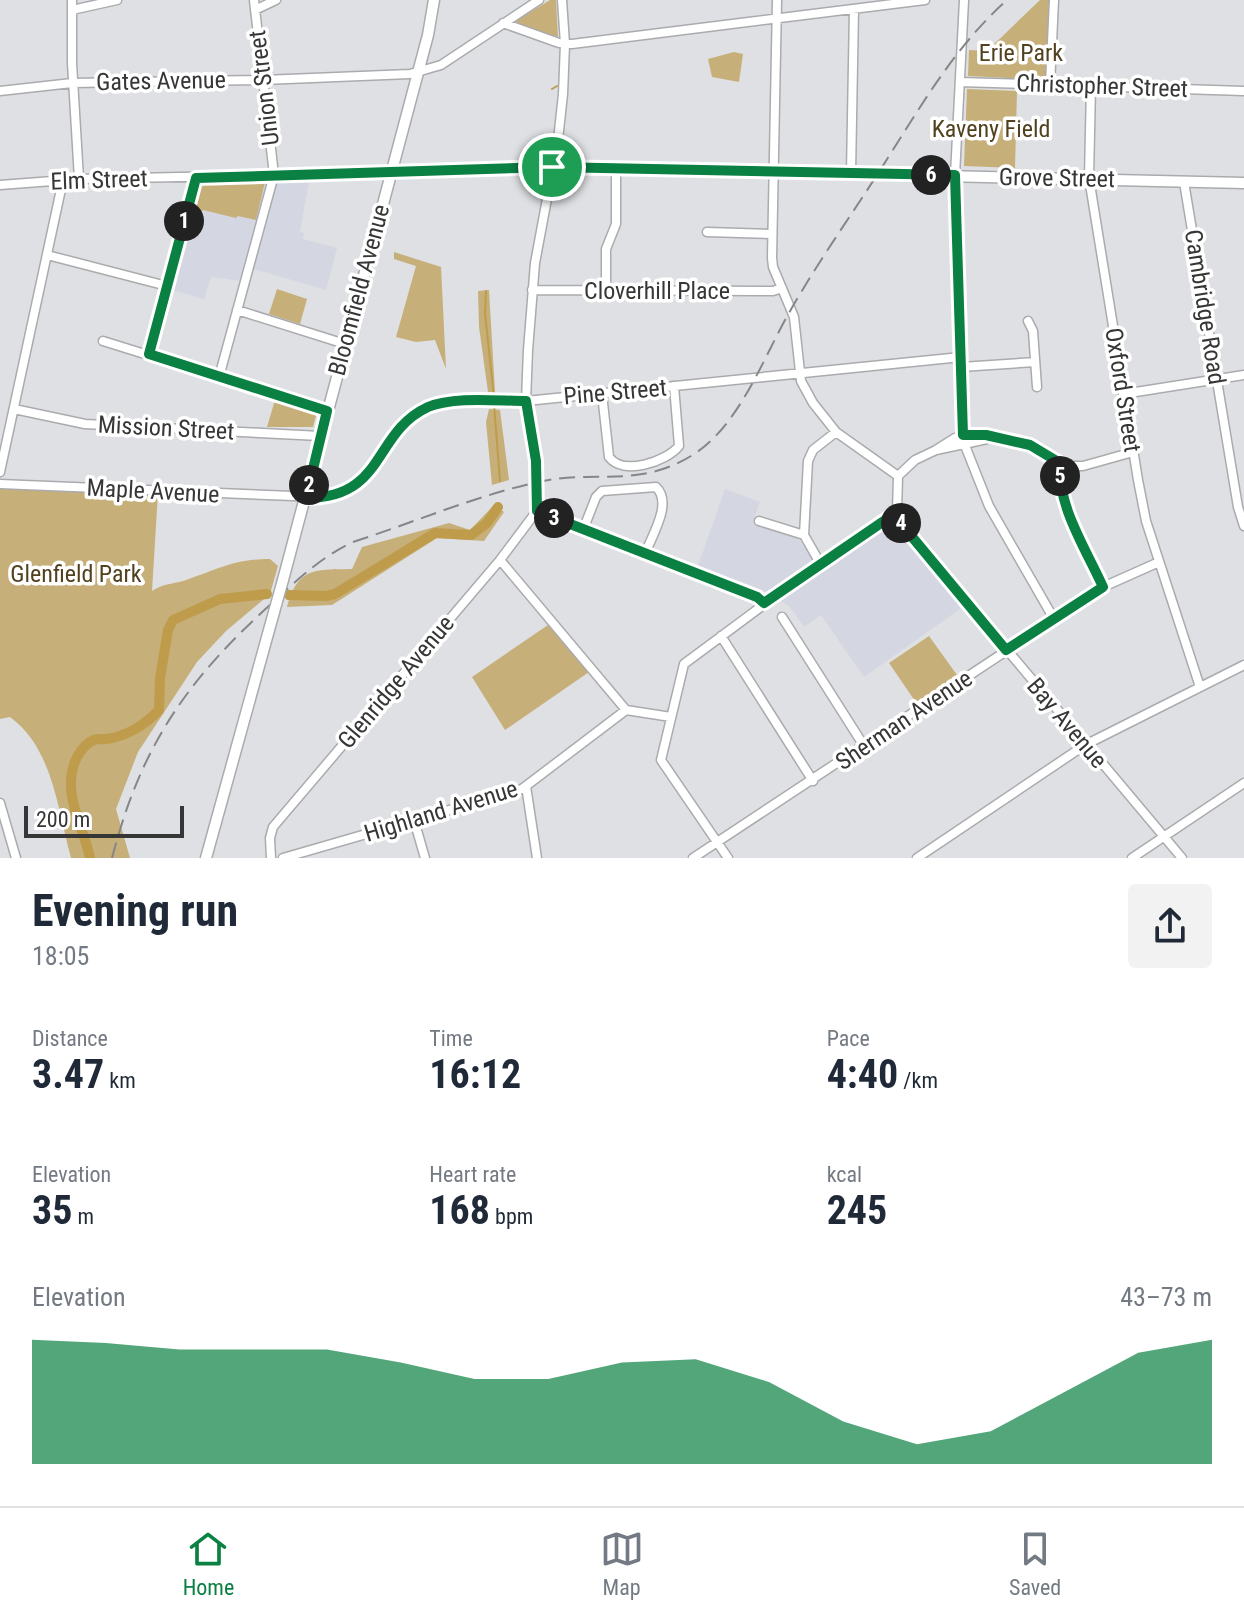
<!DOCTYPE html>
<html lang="en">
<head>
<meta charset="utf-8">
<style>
	body { margin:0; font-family:"Roboto Condensed",sans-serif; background:#f2f2f3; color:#1f2937; height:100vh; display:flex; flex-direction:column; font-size:30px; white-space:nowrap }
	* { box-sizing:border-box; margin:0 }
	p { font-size:26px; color:#747a83 }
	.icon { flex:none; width:44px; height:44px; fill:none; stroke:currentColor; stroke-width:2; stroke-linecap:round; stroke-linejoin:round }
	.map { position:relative; height:858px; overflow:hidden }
	.drawer { display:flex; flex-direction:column; background:#fff; flex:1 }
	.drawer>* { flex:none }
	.scale { position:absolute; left:24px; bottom:20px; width:160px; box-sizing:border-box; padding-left:8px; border:4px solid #363637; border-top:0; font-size:22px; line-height:28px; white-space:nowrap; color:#363637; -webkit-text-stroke:6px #fff; paint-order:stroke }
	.pin { position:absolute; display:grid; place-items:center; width:68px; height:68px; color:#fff; margin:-34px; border:4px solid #fff; border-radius:50%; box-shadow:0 2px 8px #0007 }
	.km { position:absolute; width:40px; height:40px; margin:-20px; border-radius:50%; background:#222; color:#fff; font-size:22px; line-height:40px; text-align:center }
	.round { display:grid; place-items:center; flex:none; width:84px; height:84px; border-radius:8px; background:#f2f2f3 }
	.summary { display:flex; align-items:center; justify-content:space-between; height:136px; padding:0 32px }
	h1 { font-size:44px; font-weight:700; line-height:60px }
	.figures { display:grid; grid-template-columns:repeat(3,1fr); gap:12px; height:136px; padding:8px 32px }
	.figures div { display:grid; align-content:center }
	.figures b { font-size:40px; font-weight:700 }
	.figures small { font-size:22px; font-weight:400 }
	.figures p { font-size:22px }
	.chart { height:224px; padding:16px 32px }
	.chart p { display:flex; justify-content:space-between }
	.chart svg { width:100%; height:144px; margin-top:8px; fill:#0b8043; opacity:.7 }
	.tabs { display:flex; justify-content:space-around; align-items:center; height:112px; border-top:2px solid #e0e1e3; background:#fff; font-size:22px; color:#747a83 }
	.tabs a { display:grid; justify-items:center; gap:4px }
	.tabs .selected { color:#0b8043 }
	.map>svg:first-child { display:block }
	.built { fill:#d4d6e1 }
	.green { fill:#c7af79 }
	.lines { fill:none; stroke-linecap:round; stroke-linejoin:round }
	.stream { stroke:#bf9c4b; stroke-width:2 }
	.river { stroke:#bf9c4b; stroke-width:10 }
	.minor-casing { stroke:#aaabae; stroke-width:11 }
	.major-casing { stroke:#aaabae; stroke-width:13 }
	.minor { stroke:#fff; stroke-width:8 }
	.major { stroke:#fff; stroke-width:10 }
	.rail { stroke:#858688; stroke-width:2; stroke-dasharray:16 8; stroke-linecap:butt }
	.major-bridge-casing { stroke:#aaabae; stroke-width:13; stroke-linecap:butt }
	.major-bridge { stroke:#fff; stroke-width:10 }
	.route-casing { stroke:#fff; stroke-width:16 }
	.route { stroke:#0b8043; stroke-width:10 }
	.labels { text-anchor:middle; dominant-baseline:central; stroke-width:7; stroke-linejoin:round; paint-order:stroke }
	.park-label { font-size:24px; fill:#51411e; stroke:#fff }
	.street-label { font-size:24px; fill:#363637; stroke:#fff }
</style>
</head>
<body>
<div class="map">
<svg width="1244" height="858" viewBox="0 0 1244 858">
	<rect width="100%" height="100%" fill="#dfe0e3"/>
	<path class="built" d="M 309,181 L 300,232 L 304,233 L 303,239 L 337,248 L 326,290 L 247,267 L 242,281 L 211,277 L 204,299 L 172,290 L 202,182 Z
		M 725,489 L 760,502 L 753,521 L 799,540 L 819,569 L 894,521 L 964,606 L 864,677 L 821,615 L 804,627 L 789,606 L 767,592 L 698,566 Z"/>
	<path class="green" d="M 550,0 L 556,0 L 558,37 L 518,24 L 516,21 Z
		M 1040,0 L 1049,0 L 1046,80 L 968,76 L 969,50 L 987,51 Z
		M 734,52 L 743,54 L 739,82 L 712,77 L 708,59 Z
		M 967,89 L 1017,91 L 1015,168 L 964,166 Z
		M 202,182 L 265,182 L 256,220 L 238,216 L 236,218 L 203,210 L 198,216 L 194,212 Z
		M 394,252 L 441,267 L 446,369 L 435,340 L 416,342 L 396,337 L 416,266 L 394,259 Z
		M 277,289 L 307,299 L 300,324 L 269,314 Z
		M 489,290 L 495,392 L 488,392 L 479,327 L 478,291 Z
		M 275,400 L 317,412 L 313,427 L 267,427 Z
		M 489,409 L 500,410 L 509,480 L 492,485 L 486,422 Z
		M 0,486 L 158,493 L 152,591 C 162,584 172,584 183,581 C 217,570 233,559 270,559 L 278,566 L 270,594 L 226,631 L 197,662 L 138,752 L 116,809 L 130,858 L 71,858 C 58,811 53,748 10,717 L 0,719 Z
		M 494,505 L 504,512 L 484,541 L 437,538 L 332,605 L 287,607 C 298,566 316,570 352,569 L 362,547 L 449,523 L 470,530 Z
		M 548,625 L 589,672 L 505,730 L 472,677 Z
		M 929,636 L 957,675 L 917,704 L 889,663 Z"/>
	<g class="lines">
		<path class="stream" d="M 552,89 L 557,86
			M 486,291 L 485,314 L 494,397
			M 494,404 L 500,481"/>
		<path class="river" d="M 289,595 L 326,596 L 335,594 L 435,533 L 471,535 L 487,523 L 498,507
			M 90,858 C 83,824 60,792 77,757 C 81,750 86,743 94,740 C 100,738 100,740 106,739 C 126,737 146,724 159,710 L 160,678 L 168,630 L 173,620 L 220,599 L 267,594"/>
		<defs>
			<path id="minor" d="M 72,0 L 72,63 L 79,179
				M 777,0 L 772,258 L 773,267 L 794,317 L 801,381 L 813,403 L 836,432 L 898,476
				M 964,0 L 955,175 L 964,443 L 989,506 L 1054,619
				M 72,10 L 117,0
				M 255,10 L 276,0
				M 503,23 L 559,43 L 572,44 L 925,0
				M 960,82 L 1244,91
				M 1050,85 L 1054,0
				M 1091,86 L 1089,178 L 1138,480 L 1146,521 L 1200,687
				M 0,91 L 72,83 L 263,80 L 410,74 L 441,65 L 539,0
				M 851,173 L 854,9
				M 1184,182 L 1238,507 L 1244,526
				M 0,185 L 79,179 L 390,173
				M 707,232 L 772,234
				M 47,255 L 167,286
				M 532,290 L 773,291 L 782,288
				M 606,291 L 606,249 L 616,224 L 616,168
				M 237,310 L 345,344
				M 1028,321 L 1033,331 L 1037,387
				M 103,341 L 327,411
				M 149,354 L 196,178
				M 961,367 L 1035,362
				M 219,377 L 274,175 L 254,0
				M 602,394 L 609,457 C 623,476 666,462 679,446 L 674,386
				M 1123,394 L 1244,375
				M 14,409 L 85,424 L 320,436
				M 936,450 L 955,438 L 972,434 L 1030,445 L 1070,466 L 1083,466 L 1133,452
				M 1060,463 C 1057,506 1086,549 1103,587
				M 0,472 L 63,180
				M 898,476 L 897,512 L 903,526 L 1182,858
				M 898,476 L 915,460 L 936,450 L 987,439
				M 0,484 L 318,497 L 340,492 L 361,482 L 407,421 L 438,403 L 526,401 L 961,357
				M 537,511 L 536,461 L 526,401 L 528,350 L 535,263 L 558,140 L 563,94 L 565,44 L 562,0
				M 537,511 L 758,598 L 764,603
				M 759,521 L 804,535
				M 583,530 L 596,497 L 602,491 L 656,487 C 673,503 652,535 645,554
				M 500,560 L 626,710
				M 820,563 L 804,535 L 808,461 L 813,450 L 836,432
				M 782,617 L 864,746
				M 721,636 L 813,781
				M 526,786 L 537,858
				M 0,803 L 16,858
				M 414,820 L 425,858
				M 271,858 L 270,838 L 273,827 L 500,560 L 539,508
				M 283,858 L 522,789 L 626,710 L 671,717
				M 693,858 L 1103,587 L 1159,562
				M 728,858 L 661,760 L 684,664 L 820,563 L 897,512
				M 917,858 L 1085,745 L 1244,665
				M 1132,858 L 1244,783"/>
			<path id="major" d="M 390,173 L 552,167 L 1244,183
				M 283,580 L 428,35 L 434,0
				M 206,858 L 274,612"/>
		</defs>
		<use href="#minor" class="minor-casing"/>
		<use href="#major" class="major-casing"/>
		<use href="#minor" class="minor"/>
		<use href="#major" class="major"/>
		<path class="rail" d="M 112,858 C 141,746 186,681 271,604 C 297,580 321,557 353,542 C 415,522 475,496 538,482 C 594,469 636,489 691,456 C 739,427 762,360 789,313 C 816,265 848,220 877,175 C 917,113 952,49 1007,0"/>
		<defs>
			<path id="major-bridge" d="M 274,612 L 283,580"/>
		</defs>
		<use href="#major-bridge" class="major-bridge-casing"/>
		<use href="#major-bridge" class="major-bridge"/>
	</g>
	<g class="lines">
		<defs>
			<path id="route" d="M 552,167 L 955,175 L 963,435 L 986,435 L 1030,445 L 1060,463 C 1057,506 1086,549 1103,587 L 1006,650 L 903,526 L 897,512 L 764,603 L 757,597 L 537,511 L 536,461 L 526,401 C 498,401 454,396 428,407 C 372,433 386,498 306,498 L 327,411 L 149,354 L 196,178 Z"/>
		</defs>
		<use href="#route" class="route-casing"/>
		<use href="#route" class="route"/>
	</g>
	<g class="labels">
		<g class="park-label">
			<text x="1021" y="53">Erie Park</text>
			<text x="991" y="129">Kaveny Field</text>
			<text x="76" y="574">Glenfield Park</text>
		</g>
		<g class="street-label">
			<text transform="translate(161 81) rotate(-1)">Gates Avenue</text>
			<text transform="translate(1102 86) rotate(2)">Christopher Street</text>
			<text transform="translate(264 88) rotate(-97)">Union Street</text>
			<text transform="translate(1057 178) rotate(1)">Grove Street</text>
			<text transform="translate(99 180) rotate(-2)">Elm Street</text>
			<text transform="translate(359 290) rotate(-75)">Bloomfield Avenue</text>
			<text x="657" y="291">Cloverhill Place</text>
			<text transform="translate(1205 307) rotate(81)">Cambridge Road</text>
			<text transform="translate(1123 390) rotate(81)">Oxford Street</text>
			<text transform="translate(615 392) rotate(-5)">Pine Street</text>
			<text transform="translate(166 428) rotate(3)">Mission Street</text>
			<text transform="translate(153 491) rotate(3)">Maple Avenue</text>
			<text transform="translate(396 682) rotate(-50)">Glenridge Avenue</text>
			<text transform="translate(904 720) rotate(-34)">Sherman Avenue</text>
			<text transform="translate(1067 723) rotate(50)">Bay Avenue</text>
			<text transform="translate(441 811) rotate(-17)">Highland Avenue</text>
		</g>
	</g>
</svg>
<div class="scale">200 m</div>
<div class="pin" style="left:552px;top:167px;background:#1e9e55"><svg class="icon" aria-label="arrive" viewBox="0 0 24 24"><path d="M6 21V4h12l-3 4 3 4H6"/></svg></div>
<b class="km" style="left:184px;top:221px">1</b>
<b class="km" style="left:309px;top:485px">2</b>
<b class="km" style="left:554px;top:518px">3</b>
<b class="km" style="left:901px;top:523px">4</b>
<b class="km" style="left:1060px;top:476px">5</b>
<b class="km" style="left:931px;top:175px">6</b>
</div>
<section class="drawer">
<div class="summary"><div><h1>Evening run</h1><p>18:05</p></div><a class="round"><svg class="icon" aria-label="share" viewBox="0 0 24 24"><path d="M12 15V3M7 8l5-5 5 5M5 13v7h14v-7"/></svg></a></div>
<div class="figures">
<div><p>Distance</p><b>3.47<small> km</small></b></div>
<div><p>Time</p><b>16:12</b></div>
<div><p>Pace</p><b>4:40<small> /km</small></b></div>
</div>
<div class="figures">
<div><p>Elevation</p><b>35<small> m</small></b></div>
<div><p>Heart rate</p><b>168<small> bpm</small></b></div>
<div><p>kcal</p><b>245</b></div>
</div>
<div class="chart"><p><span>Elevation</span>43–73 m</p>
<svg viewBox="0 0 160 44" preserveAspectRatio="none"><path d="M0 44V6L10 7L20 9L30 9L40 9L50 13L60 18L70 18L80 13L90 12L100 19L110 31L120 38L130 34L140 22L150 10L160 6V44z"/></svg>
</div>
</section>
<nav class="tabs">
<a class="selected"><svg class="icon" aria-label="home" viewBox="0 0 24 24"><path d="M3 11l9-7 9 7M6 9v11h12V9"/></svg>Home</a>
<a><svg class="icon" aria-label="map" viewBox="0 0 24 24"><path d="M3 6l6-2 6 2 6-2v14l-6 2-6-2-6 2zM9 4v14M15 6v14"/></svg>Map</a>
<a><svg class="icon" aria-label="saved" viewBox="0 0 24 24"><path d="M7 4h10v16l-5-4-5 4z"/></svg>Saved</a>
</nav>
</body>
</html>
